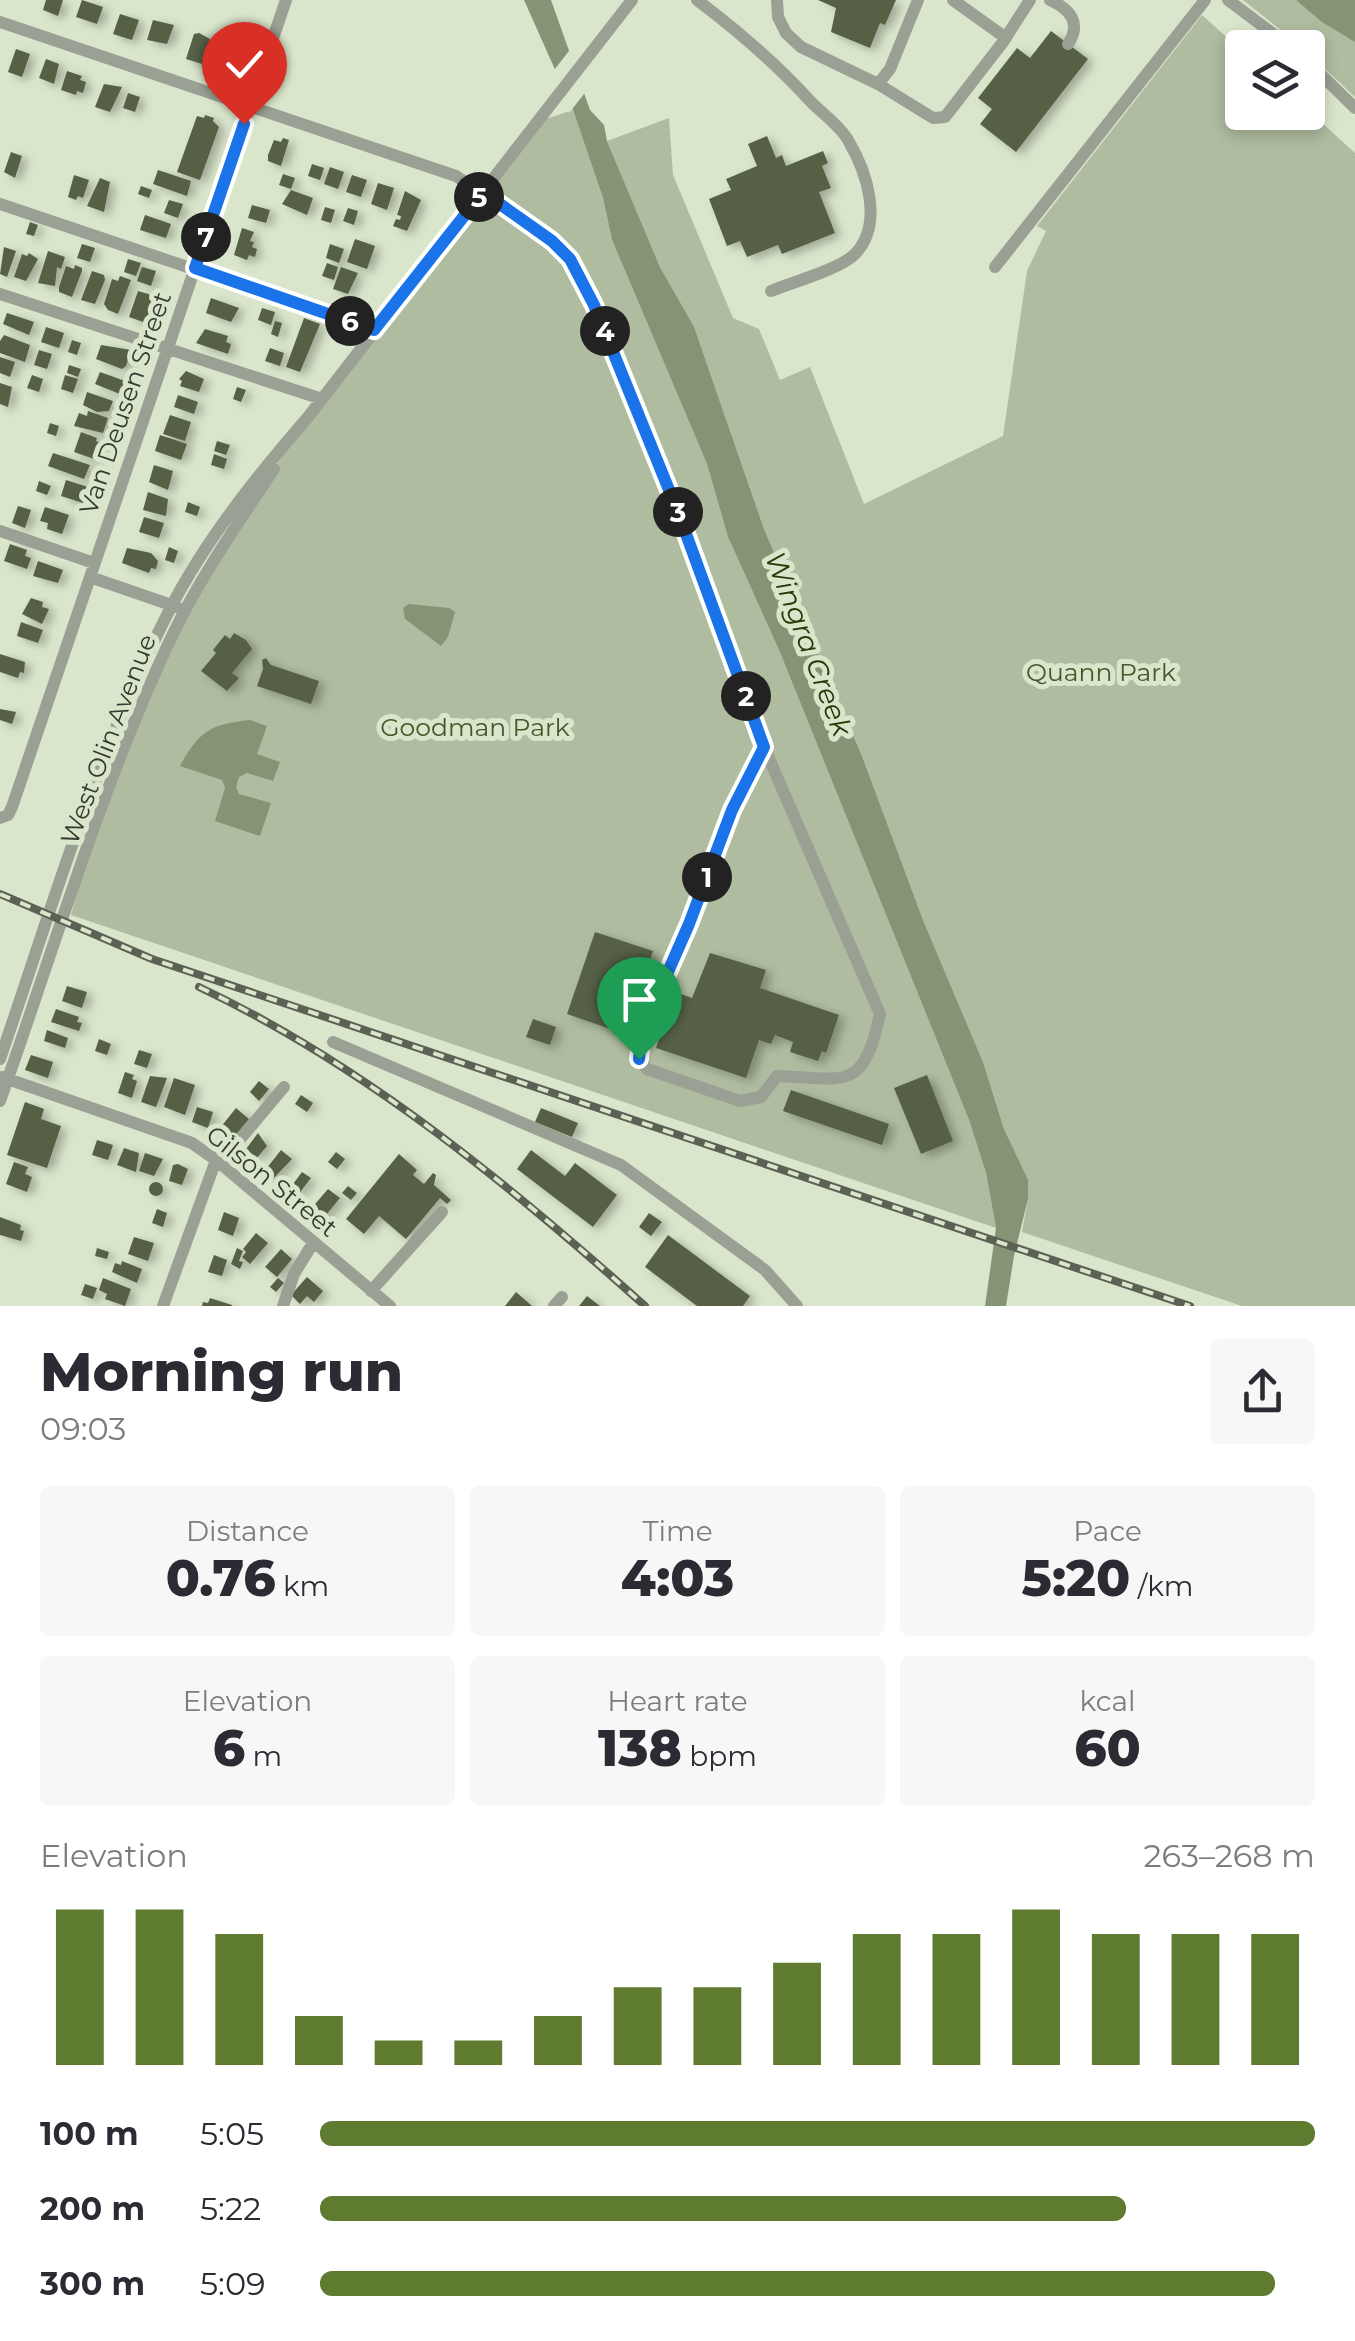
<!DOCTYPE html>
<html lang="en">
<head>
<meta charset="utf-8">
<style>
	body { margin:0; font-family:Montserrat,sans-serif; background:#f7f7f7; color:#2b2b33; height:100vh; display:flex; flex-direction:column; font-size:38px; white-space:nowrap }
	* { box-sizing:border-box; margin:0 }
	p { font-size:32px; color:#7c7c81 }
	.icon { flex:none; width:55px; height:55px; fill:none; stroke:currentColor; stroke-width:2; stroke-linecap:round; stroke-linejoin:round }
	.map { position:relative; height:1306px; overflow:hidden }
	.drawer { display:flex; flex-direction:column; background:#fff; flex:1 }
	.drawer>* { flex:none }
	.tools { position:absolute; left:1225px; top:30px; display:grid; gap:20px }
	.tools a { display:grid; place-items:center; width:100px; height:100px; border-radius:10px; background:#fff; box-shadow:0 5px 15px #0003; font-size:50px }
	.pin { position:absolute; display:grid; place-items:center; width:85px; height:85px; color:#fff; margin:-102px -42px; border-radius:50% 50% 50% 0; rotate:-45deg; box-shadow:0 0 10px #0007 }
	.pin .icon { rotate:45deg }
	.km { position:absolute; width:50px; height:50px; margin:-25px; border-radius:50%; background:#222; color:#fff; font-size:28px; line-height:50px; text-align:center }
	.round { display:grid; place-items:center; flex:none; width:105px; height:105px; border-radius:10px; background:#f7f7f7 }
	.overview { display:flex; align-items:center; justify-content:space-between; height:170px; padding:0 40px }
	h1 { font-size:55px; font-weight:800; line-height:75px }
	.stats { display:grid; grid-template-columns:repeat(3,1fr); gap:15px; height:170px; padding:10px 40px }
	.stats div { display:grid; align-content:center; border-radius:10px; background:#f7f7f7; text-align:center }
	.stats b { font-size:50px; font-weight:800 }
	.stats small { font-size:28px; font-weight:400 }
	.stats p { font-size:28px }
	.chart { height:280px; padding:20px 40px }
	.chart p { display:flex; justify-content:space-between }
	.chart svg { width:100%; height:180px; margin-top:10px; stroke:#5e7b30; stroke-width:6 }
	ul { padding:0 40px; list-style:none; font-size:32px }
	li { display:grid; grid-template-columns:160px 120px 1fr; align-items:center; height:75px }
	li i { height:25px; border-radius:12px; background:#5e7b30 }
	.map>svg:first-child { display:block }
	.green { fill:#afbc9f }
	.water { fill:#869476 }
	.pier { fill:#dae6cc }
	.building { fill:#556145; filter:url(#shadow) }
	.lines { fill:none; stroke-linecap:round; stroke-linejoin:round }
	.minor { stroke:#9aa093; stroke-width:12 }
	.rail-casing { stroke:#5b6154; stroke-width:8 }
	.rail { stroke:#dae6cc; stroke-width:4; stroke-dasharray:11; stroke-linecap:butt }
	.route-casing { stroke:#fff; stroke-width:20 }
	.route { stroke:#1a73e8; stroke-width:12 }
	.labels { text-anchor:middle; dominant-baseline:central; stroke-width:10; stroke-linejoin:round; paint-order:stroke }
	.street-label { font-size:25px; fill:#363b31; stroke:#dae6cc }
	.park-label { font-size:25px; fill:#445828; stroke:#dae6cc }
	.water-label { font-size:28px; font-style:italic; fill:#273906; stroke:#dae6cc }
</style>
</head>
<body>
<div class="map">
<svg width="1355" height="1306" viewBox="0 0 1355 1306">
	<defs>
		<filter id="shadow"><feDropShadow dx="6" dy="3.5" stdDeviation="5" flood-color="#0004"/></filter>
	</defs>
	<rect width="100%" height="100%" fill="#dae6cc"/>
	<path class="green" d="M 1243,0 L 1355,0 L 1355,97 L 1308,53 L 1308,48 L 1302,47 Z
		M 1202,15 L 1242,51 L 1242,112 L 1308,110 L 1355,153 L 1355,1306 L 1242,1306 L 1022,1232 L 1028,1199 L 1027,1180 L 1004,1129 L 983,1062 L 923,920 L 862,756 L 764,529 L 694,328 L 660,267 L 607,141 L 669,118 L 673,175 L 733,318 L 759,329 L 780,380 L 810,367 L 864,504 L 1003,436 L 1027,271 L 1046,231 L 1037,226 Z
		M 573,110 L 603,198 L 612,240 L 707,464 L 728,537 L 779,650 L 969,1120 L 986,1173 L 996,1228 L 71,915 L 93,836 L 170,639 L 256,496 L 308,417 L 537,122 Z"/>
	<path class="water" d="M 524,0 L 551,0 L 590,110 L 604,125 L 607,141 L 660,267 L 694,327 L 764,529 L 862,756 L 923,920 L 983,1062 L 1004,1129 L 1028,1180 L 1028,1199 L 1014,1256 L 1006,1306 L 985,1306 L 996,1228 L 986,1173 L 969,1120 L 779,650 L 728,537 L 707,464 L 612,240 L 603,198 L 573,110 Z
		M 1296,0 L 1355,0 L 1355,42 L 1322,22 Z
		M 409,604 L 449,608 L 455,612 L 448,637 L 441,646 L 405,619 L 403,608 Z
		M 250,720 L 267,726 L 257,754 L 280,762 L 273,781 L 247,773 L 239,777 L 236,787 L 239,794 L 271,803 L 260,836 L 215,821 L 225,788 L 222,780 L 180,766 C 199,731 211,724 250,720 Z"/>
	<path class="pier" d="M 572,47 L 588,89 L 569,113 L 551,74 Z"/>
	<path class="building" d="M 46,0 L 63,0 L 58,16 L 43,10 Z
		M 82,0 L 103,7 L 97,24 L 76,17 Z
		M 818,0 L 896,0 L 885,25 L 880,23 L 870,48 L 831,32 L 836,8 Z
		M 120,14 L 139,20 L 132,40 L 113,34 Z
		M 153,20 L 174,25 L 167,44 L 147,40 Z
		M 1051,31 L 1088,59 L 1016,152 L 980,124 L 992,109 L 978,98 L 1017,48 L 1030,58 Z
		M 199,33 L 210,39 L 202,64 L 186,59 L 194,34 Z
		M 217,41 L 232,46 L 223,71 L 209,66 Z
		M 16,49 L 30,54 L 22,77 L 8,72 Z
		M 46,59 L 59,64 L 54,84 L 39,78 Z
		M 67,71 L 82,76 L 80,80 L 86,82 L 83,93 L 77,91 L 76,95 L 61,90 Z
		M 104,84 L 122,87 L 110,112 L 95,107 Z
		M 128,93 L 140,97 L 135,112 L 123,108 Z
		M 205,115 L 214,118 L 213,121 L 219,127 L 200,180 L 177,172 L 197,116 L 204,118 Z
		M 767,136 L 776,158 L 782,155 L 786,166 L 823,151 L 828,163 L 822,166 L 831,188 L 819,192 L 835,233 L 782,254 L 778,245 L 747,257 L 740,241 L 727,246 L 709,199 L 731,190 L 726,179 L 757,166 L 748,144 Z
		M 283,138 L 289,140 L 281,166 L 268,161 L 268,155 L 274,140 L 281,142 Z
		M 11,152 L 22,156 L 15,178 L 4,172 Z
		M 312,164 L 324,168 L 320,180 L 308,176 Z
		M 330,167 L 344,172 L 338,189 L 324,184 Z
		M 158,170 L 191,181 L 187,196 L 153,184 Z
		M 283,174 L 295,178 L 291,189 L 279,185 Z
		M 74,175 L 89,180 L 83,198 L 78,196 L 76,200 L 68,197 Z
		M 352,175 L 367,180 L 361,197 L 346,192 Z
		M 100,178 L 110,182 L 104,212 L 87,206 Z
		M 378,183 L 394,188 L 387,210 L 371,204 Z
		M 141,186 L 152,190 L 149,198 L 138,194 Z
		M 291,190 L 313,198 L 307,215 L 282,204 Z
		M 405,191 L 421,200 L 407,231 L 393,226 L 396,219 L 400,220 L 401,216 L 397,215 Z
		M 169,200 L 183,204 L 178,218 L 164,213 Z
		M 252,205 L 270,210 L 266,223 L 248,218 Z
		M 325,207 L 335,210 L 331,223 L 321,220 Z
		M 348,208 L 358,211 L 354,225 L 343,221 Z
		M 145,215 L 171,224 L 166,238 L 140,230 Z
		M 30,222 L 38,225 L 34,236 L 26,234 Z
		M 242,228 L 254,232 L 250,241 L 254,242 L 252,247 L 257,249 L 255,257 L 249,255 L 247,260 L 234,255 Z
		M 355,239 L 375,246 L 367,269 L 347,262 Z
		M 82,244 L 95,248 L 90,262 L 77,258 Z
		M 330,244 L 344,249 L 339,263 L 326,258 Z
		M 4,247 L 16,251 L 7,277 L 0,274 Z
		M 48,251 L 65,257 L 61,269 L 57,267 L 55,286 L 38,283 Z
		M 29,253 L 38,259 L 26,281 L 14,277 L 22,254 L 27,256 Z
		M 128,259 L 141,263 L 136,276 L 124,272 Z
		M 327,263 L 338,267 L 334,280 L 322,276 Z
		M 75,265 L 82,268 L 82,271 L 72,297 L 59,292 L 59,287 L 66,266 L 74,269 Z
		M 142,267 L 156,271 L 151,286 L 137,281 Z
		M 341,267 L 358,273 L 348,294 L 333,289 Z
		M 92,271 L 104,275 L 105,280 L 95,304 L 81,300 Z
		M 120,276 L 131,280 L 118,314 L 108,310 L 104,304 L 112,279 L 118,281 Z
		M 138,291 L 155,296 L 146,323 L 129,317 Z
		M 211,298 L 239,308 L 231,322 L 206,313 Z
		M 262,308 L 275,312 L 271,325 L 258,320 Z
		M 7,313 L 34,322 L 29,335 L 3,324 Z
		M 304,318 L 320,324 L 300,372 L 286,367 Z
		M 275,321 L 282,323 L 278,337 L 271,334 Z
		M 46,327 L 64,333 L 59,348 L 41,342 Z
		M 205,329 L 228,336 L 226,342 L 231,344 L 228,354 L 196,343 Z
		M 4,335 L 30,345 L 25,362 L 0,353 L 0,341 Z
		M 72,340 L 81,343 L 77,355 L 68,352 Z
		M 101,345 L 131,350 L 126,366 L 122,369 L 96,359 Z
		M 270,348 L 284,353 L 280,366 L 265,361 Z
		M 39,350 L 52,354 L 47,369 L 34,365 Z
		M 0,357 L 15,362 L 10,377 L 0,373 Z
		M 69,365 L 81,369 L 78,377 L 67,373 Z
		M 186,371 L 204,379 L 199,392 L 180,386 L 182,381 L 179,379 Z
		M 100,372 L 125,381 L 120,394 L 95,384 Z
		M 32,375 L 43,379 L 39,392 L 27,388 Z
		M 65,375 L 78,379 L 73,393 L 61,389 Z
		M 0,383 L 12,387 L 8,407 L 0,404 Z
		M 237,387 L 246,390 L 241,402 L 233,399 Z
		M 87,392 L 113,401 L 109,411 L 97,412 L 83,405 Z
		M 178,395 L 198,402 L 194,414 L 174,407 Z
		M 88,411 L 108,418 L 103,433 L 74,426 L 79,413 L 87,416 Z
		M 170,415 L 191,422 L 185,441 L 163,434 Z
		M 50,423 L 59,426 L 56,436 L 47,433 Z
		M 81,432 L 97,438 L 96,441 L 103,444 L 97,460 L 74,452 Z
		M 160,435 L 187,444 L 181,460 L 155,451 Z
		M 217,441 L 230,445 L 226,455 L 214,451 Z
		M 53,453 L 90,465 L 84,479 L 48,466 Z
		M 214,454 L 227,459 L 224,469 L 211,465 Z
		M 154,465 L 173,471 L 168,490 L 149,482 Z
		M 66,480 L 88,487 L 83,503 L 61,496 Z
		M 39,481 L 51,486 L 47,495 L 36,491 Z
		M 148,492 L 168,499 L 166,516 L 143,510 Z
		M 188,502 L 200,507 L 197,516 L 185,512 Z
		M 18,506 L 31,510 L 25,528 L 12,523 Z
		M 45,507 L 69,515 L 62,534 L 47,529 L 48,523 L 40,521 Z
		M 144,517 L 164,523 L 159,538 L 139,532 Z
		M 10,544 L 27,550 L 25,556 L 31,558 L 27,569 L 4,561 Z
		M 169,547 L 178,551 L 174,563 L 165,560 Z
		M 127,548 L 151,553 L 158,561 L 156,569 L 151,568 L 149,573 L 122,563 Z
		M 38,561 L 63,570 L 58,583 L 33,576 Z
		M 31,598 L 43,602 L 42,607 L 49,609 L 42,624 L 22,614 Z
		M 21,622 L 43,630 L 38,643 L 17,636 Z
		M 234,633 L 246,640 L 252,649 L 232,673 L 239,678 L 227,691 L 201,671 L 216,653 L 213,650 L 225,635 L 230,639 Z
		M 0,654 L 25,662 L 24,673 L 20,672 L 18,678 L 0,672 Z
		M 266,658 L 271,665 L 319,681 L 311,704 L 257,686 L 263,669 L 262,660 Z
		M 0,709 L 16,712 L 12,724 L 0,720 Z
		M 595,932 L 653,951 L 625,1034 L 567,1014 Z
		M 710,953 L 766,970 L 760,988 L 839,1015 L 826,1053 L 822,1051 L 818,1061 L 790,1052 L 793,1042 L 775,1035 L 771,1044 L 759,1040 L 746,1078 L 656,1048 L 671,1003 L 678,1005 L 681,994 L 692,998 Z
		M 67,986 L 87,992 L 82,1008 L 62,1001 Z
		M 56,1009 L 79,1017 L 77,1022 L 82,1023 L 79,1031 L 51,1022 Z
		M 533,1019 L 556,1027 L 550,1045 L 526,1037 Z
		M 47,1030 L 68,1038 L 65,1048 L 44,1041 Z
		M 99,1039 L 111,1044 L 107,1055 L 95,1051 Z
		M 139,1050 L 152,1054 L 147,1068 L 134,1064 Z
		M 31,1055 L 53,1062 L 48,1078 L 25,1070 Z
		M 125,1072 L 134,1075 L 132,1079 L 137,1081 L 132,1098 L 118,1093 Z
		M 927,1075 L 953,1141 L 921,1154 L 894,1088 Z
		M 150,1076 L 167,1078 L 156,1107 L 141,1102 Z
		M 174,1078 L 195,1085 L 185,1115 L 164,1107 Z
		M 259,1081 L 269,1089 L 259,1101 L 250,1092 Z
		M 791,1090 L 889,1124 L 882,1145 L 783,1111 Z
		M 301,1095 L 313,1103 L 307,1112 L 295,1104 Z
		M 25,1102 L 44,1109 L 41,1119 L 61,1126 L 47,1168 L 7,1155 Z
		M 197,1107 L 213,1112 L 208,1128 L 192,1122 Z
		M 236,1108 L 249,1119 L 228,1144 L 216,1133 Z
		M 541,1108 L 578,1123 L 572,1137 L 535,1122 Z
		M 258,1133 L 267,1146 L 257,1158 L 246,1149 Z
		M 97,1140 L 113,1145 L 108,1160 L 92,1155 Z
		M 124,1148 L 139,1153 L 136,1172 L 117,1165 Z
		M 281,1150 L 292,1159 L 272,1180 L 264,1174 L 266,1169 Z
		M 531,1150 L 565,1176 L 575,1163 L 617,1195 L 593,1227 L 517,1169 Z
		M 336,1152 L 345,1159 L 337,1169 L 328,1162 Z
		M 145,1153 L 163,1159 L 154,1176 L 139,1171 Z
		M 399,1154 L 417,1170 L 413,1175 L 424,1184 L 433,1173 L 436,1175 L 434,1185 L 451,1200 L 447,1204 L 440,1198 L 406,1239 L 379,1216 L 364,1234 L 346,1219 Z
		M 14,1162 L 28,1167 L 25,1174 L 32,1177 L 27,1192 L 6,1184 Z
		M 178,1164 L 188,1169 L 182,1185 L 169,1181 L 173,1165 Z
		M 302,1172 L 311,1178 L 298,1195 L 290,1188 Z
		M149 1189a7 7 0 1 1 14 0a7 7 0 1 1-14 0Z
		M 348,1186 L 357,1193 L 351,1200 L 342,1193 Z
		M 328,1189 L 340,1198 L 322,1220 L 310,1210 Z
		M 157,1209 L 167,1213 L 163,1227 L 152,1223 Z
		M 224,1212 L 239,1218 L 233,1236 L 218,1230 Z
		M 649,1213 L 662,1222 L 651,1236 L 639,1227 Z
		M 0,1217 L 21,1225 L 20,1230 L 24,1231 L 21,1241 L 0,1235 Z
		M 256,1233 L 268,1243 L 250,1264 L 242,1257 L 246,1252 L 243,1249 Z
		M 668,1235 L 750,1296 L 743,1306 L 697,1306 L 645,1267 Z
		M 134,1237 L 154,1243 L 148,1261 L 128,1254 Z
		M 97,1248 L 109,1252 L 107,1259 L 95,1256 Z
		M 237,1248 L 243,1251 L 239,1261 L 243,1262 L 240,1269 L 231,1264 Z
		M 281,1249 L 292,1259 L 277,1277 L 265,1267 Z
		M 214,1255 L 227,1260 L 222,1276 L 208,1272 Z
		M 122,1261 L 142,1269 L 137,1283 L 112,1272 L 115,1263 L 121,1265 Z
		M 307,1277 L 323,1291 L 314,1302 L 307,1296 L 300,1304 L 291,1295 Z
		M 103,1278 L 131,1289 L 125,1306 L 105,1299 L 107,1294 L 99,1290 Z
		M 278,1278 L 284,1283 L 276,1292 L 270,1287 Z
		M 85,1284 L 97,1288 L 93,1299 L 81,1295 Z
		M 516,1292 L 532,1306 L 505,1306 Z
		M 587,1296 L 600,1306 L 579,1306 Z
		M 210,1298 L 232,1305 L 232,1306 L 202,1306 L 203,1302 L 208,1303 Z"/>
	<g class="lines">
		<path class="minor" d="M 697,0 C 738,31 776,63 811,102 C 823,114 840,126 848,140 C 867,172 884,224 855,254 C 840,269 793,282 771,291
			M 777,0 L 778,17 L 786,33 L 801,47 L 878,84 L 933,118 L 945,117 L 1003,42 L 1030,0
			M 953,0 L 1006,38
			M 1050,0 C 1070,9 1082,23 1068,44
			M 1228,0 L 1292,48
			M 0,22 L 456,176 L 551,241 L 570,259 L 594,305 L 678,512 L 764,747 L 880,1014 C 863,1094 844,1078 777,1076 L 761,1097 L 740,1101 L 647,1069 L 639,1059 L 639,1046 L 732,810 L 764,747
			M 1308,62 L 1355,108
			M 878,84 L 890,69 L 918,0
			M 0,204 L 375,330
			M 995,267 L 1205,0
			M 0,294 L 322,399
			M 0,531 L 94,563
			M 90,577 L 177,607
			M 0,818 L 8,815 L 12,807 L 286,0
			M 333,1042 L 621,1165 L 765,1270 L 797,1306
			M 0,1059 C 52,908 97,751 170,609 C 206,539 257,476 308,417 L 632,0
			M 2,1077 L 192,1143 L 216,1160 L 390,1306
			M 0,1101 C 55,947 101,786 171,638 C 199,579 238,523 274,469
			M 220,1163 L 284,1087
			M 371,1291 L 442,1212
			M 163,1306 L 216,1160
			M 283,1306 L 294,1274 L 313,1243
			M 554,1306 L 562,1297"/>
		<defs>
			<path id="rail" d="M 0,894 L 152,959 L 1190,1306
				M 199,987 C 364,1065 510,1185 645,1306"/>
		</defs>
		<use href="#rail" class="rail-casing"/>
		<use href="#rail" class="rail"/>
	</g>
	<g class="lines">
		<defs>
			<path id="route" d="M 244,124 L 195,268 L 374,330 L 483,192 L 552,241 L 570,259 L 594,305 L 678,512 L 764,747 L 732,810 L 689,924 L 642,1031 L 639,1059"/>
		</defs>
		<use href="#route" class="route-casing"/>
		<use href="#route" class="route"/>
	</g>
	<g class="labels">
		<g class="street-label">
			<text transform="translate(125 403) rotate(-71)">Van Deusen Street</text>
			<text transform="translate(108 739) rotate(-69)">West Olin Avenue</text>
			<text transform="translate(272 1181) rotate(39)">Gilson Street</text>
		</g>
		<g class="park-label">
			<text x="1101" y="672">Quann Park</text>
			<text x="475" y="727">Goodman Park</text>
		</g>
		<g class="water-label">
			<text transform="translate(809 644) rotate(69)">Wingra Creek</text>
		</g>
	</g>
</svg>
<div class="tools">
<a><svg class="icon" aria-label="layers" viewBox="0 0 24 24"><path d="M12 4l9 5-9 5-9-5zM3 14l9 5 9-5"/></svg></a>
</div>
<div class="pin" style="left:639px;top:1059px;background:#1e9e55"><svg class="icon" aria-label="arrive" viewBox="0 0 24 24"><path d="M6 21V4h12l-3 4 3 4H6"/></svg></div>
<div class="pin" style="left:244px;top:124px;background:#d93025"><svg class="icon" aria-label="check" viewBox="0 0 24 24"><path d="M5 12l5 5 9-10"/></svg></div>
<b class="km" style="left:707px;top:877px">1</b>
<b class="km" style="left:746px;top:696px">2</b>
<b class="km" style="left:678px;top:512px">3</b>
<b class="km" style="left:605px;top:331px">4</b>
<b class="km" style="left:479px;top:197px">5</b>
<b class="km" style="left:350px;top:321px">6</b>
<b class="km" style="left:206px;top:237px">7</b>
</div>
<section class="drawer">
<div class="overview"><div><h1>Morning run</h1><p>09:03</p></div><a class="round"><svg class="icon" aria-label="share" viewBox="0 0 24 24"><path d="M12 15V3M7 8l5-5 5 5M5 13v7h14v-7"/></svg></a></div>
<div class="stats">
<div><p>Distance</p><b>0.76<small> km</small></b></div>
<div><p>Time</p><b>4:03</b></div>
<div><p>Pace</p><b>5:20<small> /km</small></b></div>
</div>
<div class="stats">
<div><p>Elevation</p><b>6<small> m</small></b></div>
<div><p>Heart rate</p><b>138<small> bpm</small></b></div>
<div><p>kcal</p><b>60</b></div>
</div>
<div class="chart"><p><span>Elevation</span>263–268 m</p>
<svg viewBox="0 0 160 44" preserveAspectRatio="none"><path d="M5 44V6M15 44V6M25 44V12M35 44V32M45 44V38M55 44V38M65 44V32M75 44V25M85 44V25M95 44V19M105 44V12M115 44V12M125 44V6M135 44V12M145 44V12M155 44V12"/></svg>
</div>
<ul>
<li><b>100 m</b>5:05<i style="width:100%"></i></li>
<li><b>200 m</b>5:22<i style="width:81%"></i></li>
<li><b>300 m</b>5:09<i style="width:96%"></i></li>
</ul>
</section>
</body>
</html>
